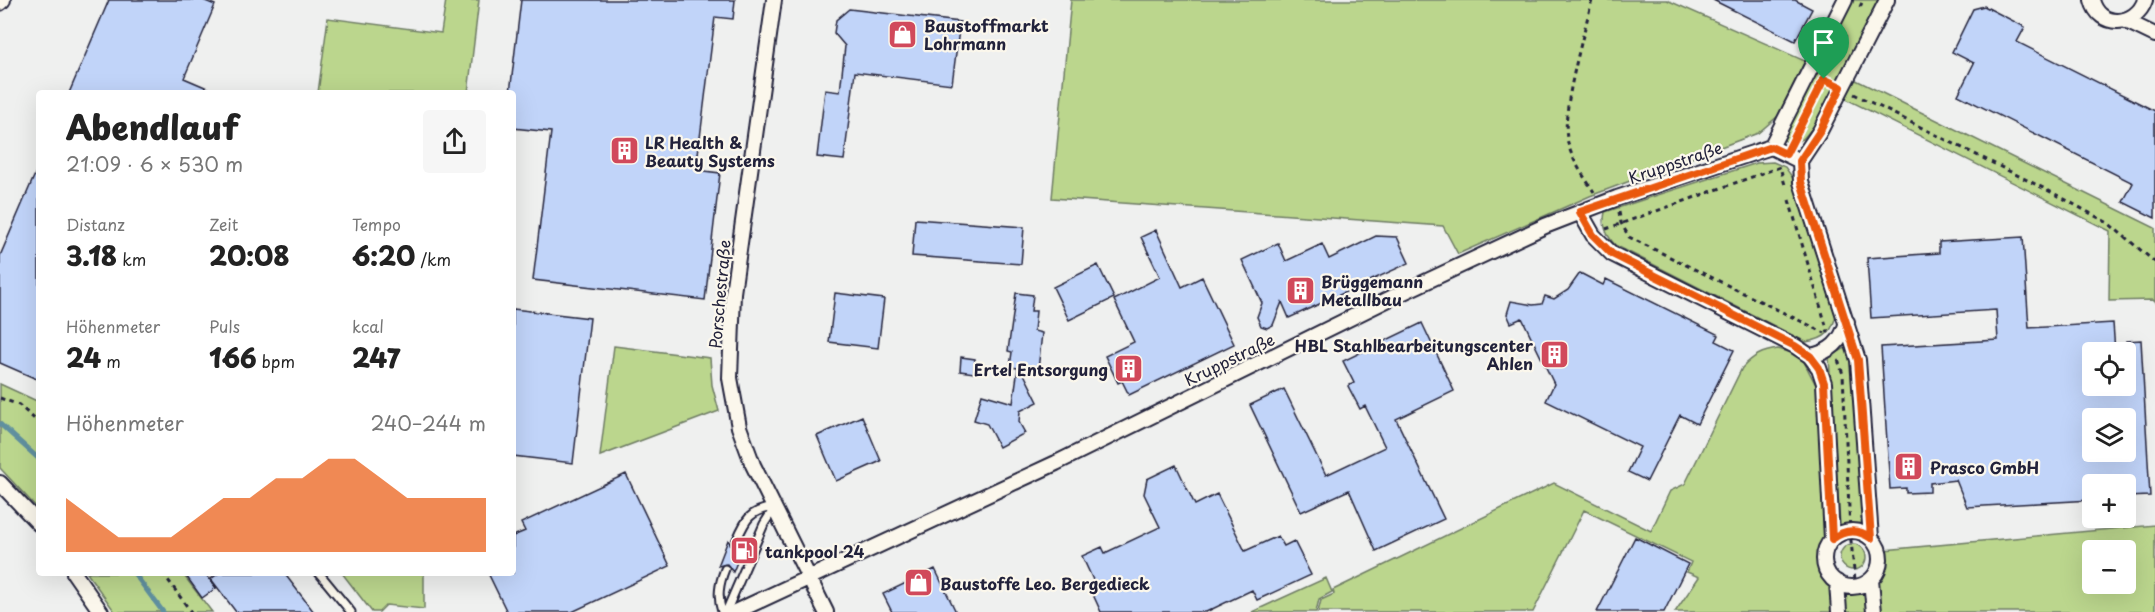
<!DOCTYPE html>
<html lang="de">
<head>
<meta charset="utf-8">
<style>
	body { margin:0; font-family:"Playpen Sans",sans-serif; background:#f6f6f6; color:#222; height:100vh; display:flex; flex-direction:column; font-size:22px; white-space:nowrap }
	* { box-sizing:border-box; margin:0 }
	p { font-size:20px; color:#767676 }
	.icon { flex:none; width:33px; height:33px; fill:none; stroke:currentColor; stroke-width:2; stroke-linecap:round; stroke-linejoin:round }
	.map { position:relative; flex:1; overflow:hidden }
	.details { position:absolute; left:36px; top:90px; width:480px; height:486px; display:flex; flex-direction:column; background:#fff; border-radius:6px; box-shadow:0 6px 24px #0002 }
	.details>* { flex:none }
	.buttons { position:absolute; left:2082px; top:342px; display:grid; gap:12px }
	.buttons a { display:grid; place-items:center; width:54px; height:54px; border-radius:6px; background:#fff; box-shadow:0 6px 24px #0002; font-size:30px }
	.pin { position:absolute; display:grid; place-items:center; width:51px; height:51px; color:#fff; margin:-62px -26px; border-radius:50% 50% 50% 0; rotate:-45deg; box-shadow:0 0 6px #0007 }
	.pin .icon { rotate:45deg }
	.round { display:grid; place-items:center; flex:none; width:63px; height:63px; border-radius:6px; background:#f6f6f6 }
	.head { display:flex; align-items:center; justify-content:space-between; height:102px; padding:0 30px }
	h1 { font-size:33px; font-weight:800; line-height:45px }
	.stats { display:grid; grid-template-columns:repeat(3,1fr); gap:9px; height:102px; padding:6px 30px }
	.stats div { display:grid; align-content:center }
	.stats b { font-size:26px; font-weight:800 }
	.stats small { font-size:16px; font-weight:400 }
	.stats p { font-size:16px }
	.chart { height:168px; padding:12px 30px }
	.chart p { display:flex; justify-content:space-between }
	.chart svg { width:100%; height:108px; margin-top:6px; fill:#ea580c; opacity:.7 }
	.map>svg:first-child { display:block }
	.green { fill:#bbd68d; stroke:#6e7c64; stroke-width:1.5; fill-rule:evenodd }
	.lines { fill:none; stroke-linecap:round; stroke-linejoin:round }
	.stream { stroke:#60909f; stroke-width:5 }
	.building { fill:#c1d4f9; stroke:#22223b; stroke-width:1.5; fill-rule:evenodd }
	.service-casing { stroke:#22223b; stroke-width:11 }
	.minor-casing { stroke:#22223b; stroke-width:18 }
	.path { stroke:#22223b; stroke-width:3; stroke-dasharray:4.5 4.5; stroke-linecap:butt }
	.service { stroke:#fbf7ec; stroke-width:7 }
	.minor { stroke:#fbf7ec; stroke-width:14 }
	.route-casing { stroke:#fff; stroke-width:12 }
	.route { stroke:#ea580c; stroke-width:8 }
	.labels { text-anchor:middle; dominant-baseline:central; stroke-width:4.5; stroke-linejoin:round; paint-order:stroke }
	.poi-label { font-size:16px; font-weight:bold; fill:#22223b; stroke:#fbf7ec; text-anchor:start }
	.street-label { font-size:16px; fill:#22223b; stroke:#fbf7ec }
</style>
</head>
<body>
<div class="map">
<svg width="2155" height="612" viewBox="0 0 2155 612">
	<rect width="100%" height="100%" fill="#eff0ef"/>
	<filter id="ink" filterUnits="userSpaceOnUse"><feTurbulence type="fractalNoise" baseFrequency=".0167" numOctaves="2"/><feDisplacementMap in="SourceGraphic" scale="12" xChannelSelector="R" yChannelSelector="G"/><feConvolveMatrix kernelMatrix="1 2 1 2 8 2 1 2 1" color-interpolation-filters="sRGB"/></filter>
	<g filter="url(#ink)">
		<path class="green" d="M 446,0 L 479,0 L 468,93 L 318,93 L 328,18 L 441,33 Z
			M 1071,0 L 1667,0 L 1805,61 L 1778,116 L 1758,133 L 1590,196 L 1458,254 L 1443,226 L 1052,198 Z
			M 1850,0 L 1878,0 L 1814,126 L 1803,139 L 1789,144 L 1784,140 L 1784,135 Z
			M 1854,79 L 2155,228 L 2155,302 L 2153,300 L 2109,301 L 2110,231 L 1844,98 Z
			M 1773,162 L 1785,167 L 1795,181 L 1837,311 C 1833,331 1827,339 1806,342 L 1615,245 C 1606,234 1602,226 1605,212 L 1757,163 Z
			M 614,346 L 710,358 L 712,385 L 719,411 L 600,456 Z
			M 1849,346 L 1853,369 L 1862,523 L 1840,525 L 1829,357 Z
			M 1778,349 L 1796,354 L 1804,362 L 1820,393 L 1828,536 L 1819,556 L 1822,570 L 1830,581 L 1832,612 L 1675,612 L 1699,577 L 1687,572 L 1691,562 L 1584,510 L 1533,612 L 1318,612 L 1321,600 L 1334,594 L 1333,590 L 1554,483 L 1651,531 L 1670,491 L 1685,484 L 1742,368 C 1753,356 1762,351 1778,349 Z
			M 0,384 L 39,402 L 39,510 L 0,468 Z
			M 2155,525 L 2155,612 L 1880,612 L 1876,579 L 1885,561 L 1884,550 ZM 2092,550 L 2126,550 L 2126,584 L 2092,584 Z
			M1840 557a13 13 0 1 1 26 0a13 13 0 1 1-26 0Z
			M 87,573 L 182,573 L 212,612 L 115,612 Z
			M 342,573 L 424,573 L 424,609 L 386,605 L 379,612 L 372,612 Z
			M 1326,578 L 1332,592 L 1319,599 L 1316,612 L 1252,612 Z
			M 1867,589 L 1868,612 L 1845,612 L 1844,591 Z"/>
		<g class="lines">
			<path class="stream" d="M 0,424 L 39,459
				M 134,573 L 163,612"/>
		</g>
		<path class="building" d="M 109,0 L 203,0 L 215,5 L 184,78 L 219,93 L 69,93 Z
			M 521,0 L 735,0 L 733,19 L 715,17 L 696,170 L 720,173 L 705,300 L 533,280 L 551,132 L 513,128 L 513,93 L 510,93 Z
			M 1713,0 L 1795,0 L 1812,9 L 1795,41 Z
			M 1984,6 L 2025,27 L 2017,42 L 2155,111 L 2155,218 L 2123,202 L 2133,183 L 1958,95 L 1974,63 L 1952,52 L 1973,9 Z
			M 849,9 L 960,22 L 952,84 L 855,72 L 844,160 L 817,157 L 825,90 L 840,92 L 845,46 L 834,33 L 836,20 Z
			M 39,165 L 39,380 L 0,363 L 0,256 Z
			M 915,219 L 1024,227 L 1021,264 L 912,256 Z
			M 1156,230 L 1182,287 L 1202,277 L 1234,344 L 1129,395 L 1122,381 L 1118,383 L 1105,356 L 1134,342 L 1114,300 L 1160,277 L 1141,237 Z
			M 1376,236 L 1397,237 L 1409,263 L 1289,318 L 1282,302 L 1273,325 L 1267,328 L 1261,326 L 1257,317 L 1262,303 L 1242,260 L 1278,243 L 1286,261 L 1322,244 L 1329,259 Z
			M 2023,237 L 2029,328 L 2113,323 L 2115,352 L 2092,352 L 2092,386 L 2126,386 L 2126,341 L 2141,340 L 2150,496 L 2126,497 L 2126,484 L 2092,484 L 2092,500 L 1967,507 L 1956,480 L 1930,483 L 1930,492 L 1906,493 L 1906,488 L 1890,489 L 1881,347 L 1998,340 L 1996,310 L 1871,318 L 1867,258 L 1939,253 L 1939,242 ZM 2092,418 L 2126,418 L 2126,452 L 2092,452 Z
			M 1098,265 L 1114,298 L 1069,320 L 1053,287 Z
			M 1580,273 L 1603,285 L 1606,279 L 1719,335 L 1716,341 L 1734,350 L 1697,424 L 1680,415 L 1647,481 L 1628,472 L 1640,447 L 1546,401 L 1554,384 L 1522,318 L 1511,323 L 1507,314 L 1511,301 L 1533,305 L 1542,304 L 1545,296 L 1554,299 L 1568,290 Z
			M 835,293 L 884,299 L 878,348 L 829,342 Z
			M 1016,293 L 1033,295 L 1031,311 L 1036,311 L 1034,331 L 1042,333 L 1038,370 L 1021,368 L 1038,402 L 1020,411 L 1019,422 L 1025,433 L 999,447 L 987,424 L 974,420 L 982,394 L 1013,403 L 1018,368 L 1010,367 L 1012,352 L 1008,351 Z
			M 513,309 L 590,318 L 573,463 L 513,456 Z
			M 1422,323 L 1454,391 L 1396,419 L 1444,519 L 1376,551 L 1349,490 L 1301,512 L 1250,405 L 1284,389 L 1326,475 L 1385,447 L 1365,406 L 1360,409 L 1348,386 L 1354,383 L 1343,361 Z
			M 961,357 L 975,359 L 974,373 L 960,371 Z
			M 862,416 L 881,461 L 836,481 L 817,436 Z
			M 1176,465 L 1195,505 L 1217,494 L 1245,551 L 1278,536 L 1284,546 L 1294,541 L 1311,575 L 1257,600 L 1252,590 L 1206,612 L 1101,612 L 1090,588 L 1093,580 L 1082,556 L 1102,547 L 1105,553 L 1160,527 L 1144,494 L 1147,479 Z
			M 626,474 L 670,566 L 572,612 L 507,612 L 488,573 L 513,573 L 513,536 L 525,531 L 521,523 Z
			M 1635,537 L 1688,564 L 1664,612 L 1597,612 Z
			M 728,540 L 733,549 L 743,547 L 733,572 L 727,564 L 718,566 Z
			M 935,569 L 956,612 L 892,612 L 883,594 Z
			M 184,573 L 205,573 L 216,588 L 202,598 Z
			M 219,573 L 284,573 L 314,612 L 236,612 L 211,579 Z"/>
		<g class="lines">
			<defs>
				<path id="service" d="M 319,573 L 351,612
					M 722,612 C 717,596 719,584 725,569
					M 726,612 L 764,524 L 775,507 C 748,510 745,521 735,544"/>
				<path id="minor" d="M 774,0 L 733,293 L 730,378 L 739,427 L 753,465 L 826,612
					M 2092,0 C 2099,29 2136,27 2145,0
					M 0,3 L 3,0
					M 2126,21 L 2155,35
					M 1771,147 L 1845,0
					M 1580,212 L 1593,235 L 1612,254 L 1795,346 L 1810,356 L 1819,368 L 1824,383 L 1832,539
					M 1810,356 C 1831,352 1841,342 1847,322
					M 0,483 L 39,524
					M1824 559a28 28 0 1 1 56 0a28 28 0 1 1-56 0Z
					M 1871,538 L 1858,360 L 1801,182 L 1800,161 L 1820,131 L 1887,0
					M 74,573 L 101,612
					M 1871,580 L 1874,612
					M 1837,582 L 1839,612
					M 735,612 L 1056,463 L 1393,297 L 1545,226 L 1617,198 L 1771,147 L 1800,161"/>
			</defs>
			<use href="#service" class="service-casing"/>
			<use href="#minor" class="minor-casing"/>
			<path class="path" d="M 1592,0 C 1584,34 1562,107 1567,138 C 1570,158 1583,175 1594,192
				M 1860,7 L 1863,0
				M 1854,94 L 2057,195 L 2108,223 L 2155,262
				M 1793,142 L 1846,35
				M 1789,200 L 1828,332
				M 1619,212 L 1621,223 L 1629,237 L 1825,333
				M 1606,229 L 1780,167 L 1785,185
				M 1838,360 L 1843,374 L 1850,531 L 1855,580
				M 0,398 L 19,405 L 39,423
				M 163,573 L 191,612"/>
			<use href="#service" class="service"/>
			<use href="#minor" class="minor"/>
		</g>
	</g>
	<g class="lines" filter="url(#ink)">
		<defs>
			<path id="route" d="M 1824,79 L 1841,87 L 1820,131 L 1800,161 L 1801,182 L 1858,360 L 1871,538 C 1858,529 1845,529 1832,539 L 1824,383 L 1819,368 L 1810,356 L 1795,346 L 1612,254 L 1593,235 L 1580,212 L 1771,147 L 1786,154 Z"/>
		</defs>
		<use href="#route" class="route-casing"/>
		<use href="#route" class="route"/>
	</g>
	<defs>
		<symbol id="shop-square" viewBox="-11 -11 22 22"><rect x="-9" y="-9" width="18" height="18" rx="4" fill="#d1495b" stroke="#fbf7ec"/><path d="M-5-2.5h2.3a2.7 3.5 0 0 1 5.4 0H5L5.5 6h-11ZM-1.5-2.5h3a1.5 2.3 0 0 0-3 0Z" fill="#fff"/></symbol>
		<symbol id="building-square" viewBox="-11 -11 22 22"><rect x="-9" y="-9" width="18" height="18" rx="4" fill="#d1495b" stroke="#fbf7ec"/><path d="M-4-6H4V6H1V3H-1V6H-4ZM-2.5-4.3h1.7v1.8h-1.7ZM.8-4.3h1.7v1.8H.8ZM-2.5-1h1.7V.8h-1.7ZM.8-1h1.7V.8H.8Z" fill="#fff"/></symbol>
		<symbol id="fuel-square" viewBox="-11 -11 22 22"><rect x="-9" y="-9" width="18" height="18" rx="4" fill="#d1495b" stroke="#fbf7ec"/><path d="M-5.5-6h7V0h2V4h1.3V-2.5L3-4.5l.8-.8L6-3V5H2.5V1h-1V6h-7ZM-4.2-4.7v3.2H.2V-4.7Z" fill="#fff"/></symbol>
	</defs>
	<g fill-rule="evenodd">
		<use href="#shop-square" x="886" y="18" width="33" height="33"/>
		<use href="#building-square" x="608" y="134" width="33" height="33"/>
		<use href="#building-square" x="1284" y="274" width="33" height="33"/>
		<use href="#building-square" x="1538" y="338" width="33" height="33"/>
		<use href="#building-square" x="1112" y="352" width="33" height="33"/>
		<use href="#building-square" x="1892" y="450" width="33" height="33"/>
		<use href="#fuel-square" x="728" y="534" width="33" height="33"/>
		<use href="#shop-square" x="902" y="566" width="33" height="33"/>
	</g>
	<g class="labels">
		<g class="poi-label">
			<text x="924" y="25">Baustoffmarkt<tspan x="924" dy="18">Lohrmann</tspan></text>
			<text x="645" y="142">LR Health &amp;<tspan x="645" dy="18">Beauty Systems</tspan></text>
			<text x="1321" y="281">Brüggemann<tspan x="1321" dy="18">Metallbau</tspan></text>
			<text x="1533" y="345" text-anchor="end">HBL Stahlbearbeitungscenter<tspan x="1533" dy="18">Ahlen</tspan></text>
			<text x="1108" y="369" text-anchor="end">Ertel Entsorgung</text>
			<text x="1930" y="467">Prasco GmbH</text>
			<text x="765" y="551">tankpool 24</text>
			<text x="940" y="583">Baustoffe Leo. Bergedieck</text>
		</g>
		<g class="street-label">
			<text transform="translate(1675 162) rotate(-19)">Kruppstraße</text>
			<text transform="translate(719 294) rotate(-85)">Porschestraße</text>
			<text transform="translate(1229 359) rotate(-26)">Kruppstraße</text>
		</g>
	</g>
</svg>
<div class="buttons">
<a><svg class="icon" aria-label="locate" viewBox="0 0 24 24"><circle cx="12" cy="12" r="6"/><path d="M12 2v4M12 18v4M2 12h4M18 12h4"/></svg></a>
<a><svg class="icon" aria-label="layers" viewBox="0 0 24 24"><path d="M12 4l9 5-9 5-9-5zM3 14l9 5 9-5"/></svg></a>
<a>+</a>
<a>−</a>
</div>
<div class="pin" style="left:1824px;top:79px;background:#1e9e55"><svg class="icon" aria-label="arrive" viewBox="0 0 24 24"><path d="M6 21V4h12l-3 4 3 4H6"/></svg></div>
<section class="details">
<div class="head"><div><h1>Abendlauf</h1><p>21:09 · 6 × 530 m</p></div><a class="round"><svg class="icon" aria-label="share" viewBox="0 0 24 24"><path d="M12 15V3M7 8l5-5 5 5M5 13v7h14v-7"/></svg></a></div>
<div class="stats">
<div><p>Distanz</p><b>3.18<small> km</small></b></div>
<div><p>Zeit</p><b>20:08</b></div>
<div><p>Tempo</p><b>6:20<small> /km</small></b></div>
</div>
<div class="stats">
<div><p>Höhenmeter</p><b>24<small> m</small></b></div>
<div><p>Puls</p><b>166<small> bpm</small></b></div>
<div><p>kcal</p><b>247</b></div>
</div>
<div class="chart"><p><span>Höhenmeter</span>240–244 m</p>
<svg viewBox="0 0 160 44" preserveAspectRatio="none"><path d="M0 44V22L10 30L20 38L30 38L40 38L50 30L60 22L70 22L80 14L90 14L100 6L110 6L120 14L130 22L140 22L150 22L160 22V44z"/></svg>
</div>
</section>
</div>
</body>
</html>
